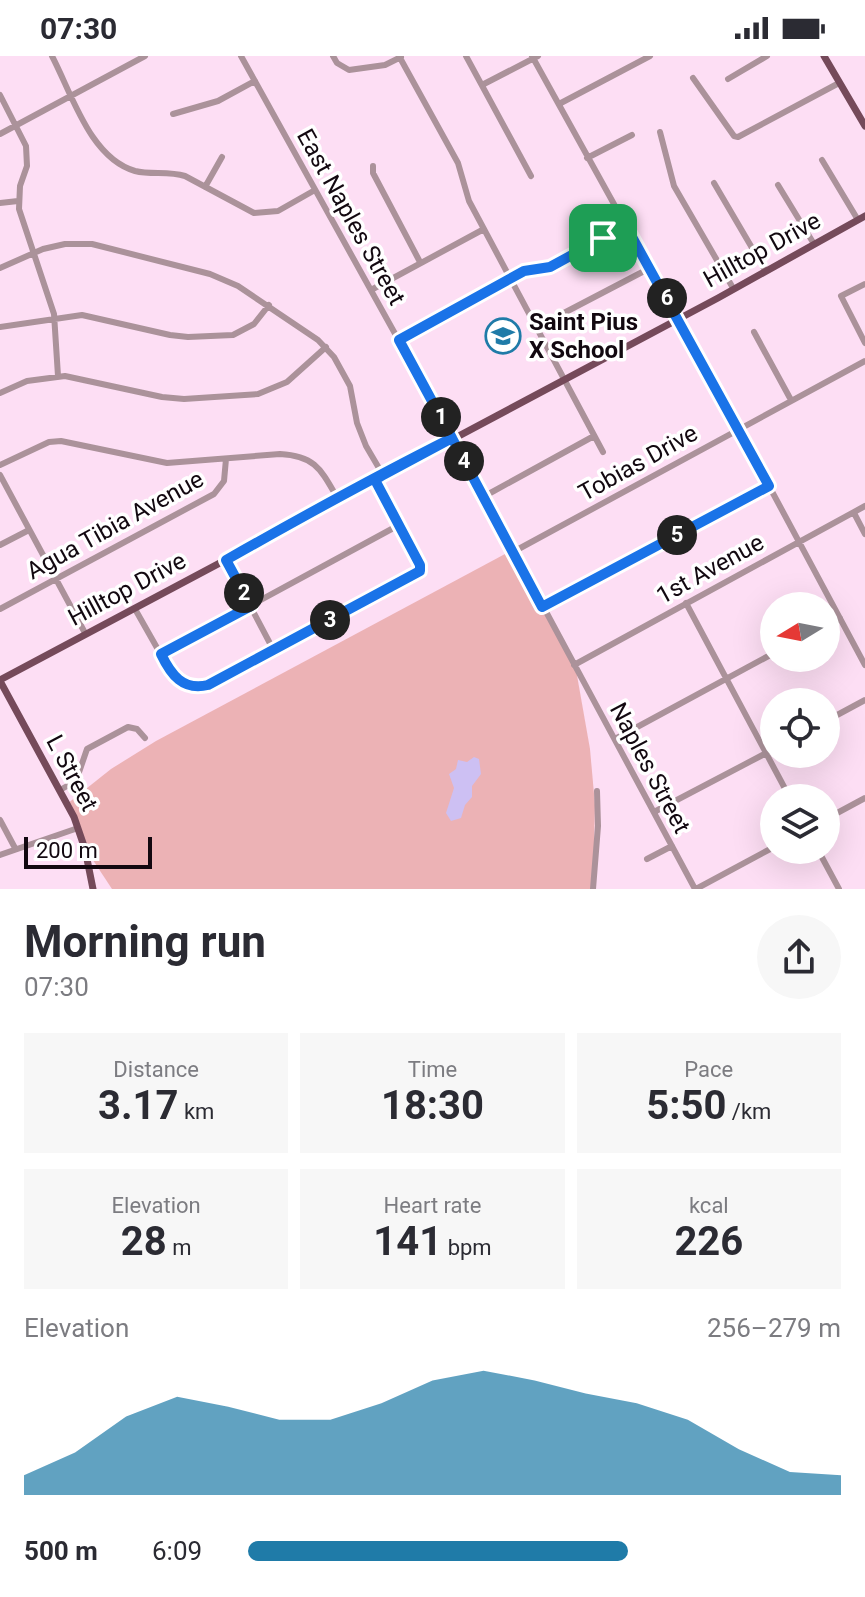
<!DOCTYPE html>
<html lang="en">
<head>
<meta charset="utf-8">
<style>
	body { margin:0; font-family:Roboto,sans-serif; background:#f7f7f7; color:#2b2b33; height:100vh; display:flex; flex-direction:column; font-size:30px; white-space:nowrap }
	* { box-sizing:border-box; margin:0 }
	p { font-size:26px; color:#7c7c81 }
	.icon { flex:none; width:44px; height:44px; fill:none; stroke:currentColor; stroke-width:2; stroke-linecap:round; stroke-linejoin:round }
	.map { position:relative; height:833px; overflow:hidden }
	.details { display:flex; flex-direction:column; background:#fff; flex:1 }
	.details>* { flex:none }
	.needle { width:52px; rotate:260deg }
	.tools { position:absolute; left:760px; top:536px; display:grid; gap:16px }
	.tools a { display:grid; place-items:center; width:80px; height:80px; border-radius:50%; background:#fff; box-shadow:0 8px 32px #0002; font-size:40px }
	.scale { position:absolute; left:24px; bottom:20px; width:128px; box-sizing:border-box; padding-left:8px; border:4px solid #120810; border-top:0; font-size:22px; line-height:28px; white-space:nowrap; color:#120810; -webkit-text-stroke:6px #fff; paint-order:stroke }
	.pin { position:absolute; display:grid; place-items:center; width:68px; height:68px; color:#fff; margin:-34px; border-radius:16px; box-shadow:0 4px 12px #0006 }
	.km { position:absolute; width:40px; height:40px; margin:-20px; border-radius:50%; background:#222; color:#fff; font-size:22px; line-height:40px; text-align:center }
	.round { display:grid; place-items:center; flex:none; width:84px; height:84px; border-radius:42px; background:#f7f7f7 }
	.summary { display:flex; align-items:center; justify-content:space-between; height:136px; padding:0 24px }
	h1 { font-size:44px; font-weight:700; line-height:60px }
	.figures { display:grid; grid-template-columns:repeat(3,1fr); gap:12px; height:136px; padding:8px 24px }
	.figures div { display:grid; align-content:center; border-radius:0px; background:#f7f7f7; text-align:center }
	.figures b { font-size:40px; font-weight:700 }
	.figures small { font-size:22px; font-weight:400 }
	.figures p { font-size:22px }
	.chart { height:224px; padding:16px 24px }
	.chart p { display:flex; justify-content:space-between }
	.chart svg { width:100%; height:144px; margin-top:8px; fill:#1f7ba8; opacity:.7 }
	ul { padding:0 24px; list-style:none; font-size:26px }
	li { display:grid; grid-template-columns:128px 96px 1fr; align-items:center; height:60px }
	li i { height:20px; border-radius:10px; background:#1f7ba8 }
	.status { display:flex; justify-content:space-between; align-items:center; height:56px; padding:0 40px; background:#fff; direction:ltr }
	.status svg { height:22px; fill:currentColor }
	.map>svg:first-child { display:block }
	.green { fill:#ecb2b5 }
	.water { fill:#cdc0f3 }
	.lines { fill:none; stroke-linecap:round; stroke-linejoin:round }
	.minor { stroke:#ab929a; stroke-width:6 }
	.major { stroke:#754a5a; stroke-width:7 }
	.route-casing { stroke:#fff; stroke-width:16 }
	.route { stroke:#1a73e8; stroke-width:10 }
	.labels { text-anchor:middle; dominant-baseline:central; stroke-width:7; stroke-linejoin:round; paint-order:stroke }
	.street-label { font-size:24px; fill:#120810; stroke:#fff }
	.poi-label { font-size:24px; font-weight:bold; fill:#120810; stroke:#fff; text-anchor:start }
</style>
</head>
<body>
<div class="status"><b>07:30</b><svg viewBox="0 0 49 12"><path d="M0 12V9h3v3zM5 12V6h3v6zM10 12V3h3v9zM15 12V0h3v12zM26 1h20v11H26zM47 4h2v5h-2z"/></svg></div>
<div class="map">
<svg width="865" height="833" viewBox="0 0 865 833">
	<rect width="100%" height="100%" fill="#fddef4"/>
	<path class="green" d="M 505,498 L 526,519 L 575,608 L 590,693 L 595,749 L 593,833 L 112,833 L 85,792 L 67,748 L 111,713 L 156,685 Z"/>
	<path class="water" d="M 474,701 L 479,703 L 481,718 L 472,730 L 472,741 L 465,749 L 461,762 L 451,765 L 446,757 L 454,732 L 449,718 L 456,713 L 458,704 L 467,706 Z"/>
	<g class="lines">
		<path class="minor" d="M 52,0 C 72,38 90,102 135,115 C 151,119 168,115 185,120 L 254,157 L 278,155 L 315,134
			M 241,0 L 449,375 L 695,833
			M 333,0 L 337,7 L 349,14 L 385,9 L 401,1
			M 399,0 L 458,107 L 469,145 L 603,396
			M 466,0 L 531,120
			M 532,0 L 738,372 L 865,609
			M 693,22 L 734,80 L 738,81 L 839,27
			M 728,23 L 767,0
			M 482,29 L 538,0
			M 0,39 L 26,90 L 27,110 L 20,130 L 19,153 L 54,258 L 58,320
			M 559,48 L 650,0
			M 173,58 L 218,45 L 255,25
			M 660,76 L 674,130 L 733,232
			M 0,78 L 145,0
			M 587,102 L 632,79
			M 822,104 L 858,164
			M 373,110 L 373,117 L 420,206
			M 714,127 L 765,214
			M 778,129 L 814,188
			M 205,131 L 222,101
			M 0,147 L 18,145
			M 0,212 L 43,193 L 65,188 L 92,188 L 210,218 L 238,230 L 318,284 L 334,301 L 350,330 L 357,367 L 366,390 L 383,419
			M 865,228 L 841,240 L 865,287
			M 371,234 L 484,173
			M 0,271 L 82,259 L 170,279 L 188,281 L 233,279 L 254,268 L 269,249
			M 537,271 L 650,212
			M 754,276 L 791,344
			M 399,284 L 524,215 L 550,211 L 626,170
			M 0,337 L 27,325 L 65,320 L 162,341 L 184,343 L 258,338 L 287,326 L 326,291
			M 0,409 L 49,386 L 61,385 L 167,407 L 280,398 C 316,400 321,414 338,443
			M 0,419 L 85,577
			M 483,441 L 594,380
			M 854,457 L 865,478
			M 0,489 L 29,474
			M 513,496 L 865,305
			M 226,504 L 274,595
			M 686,547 L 790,742
			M 542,551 L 769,430
			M 0,553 L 214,438 L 224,425 L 226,403
			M 135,553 L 173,620 L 184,628 L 200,631 L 274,595 L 420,515 L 420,509 L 375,424
			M 826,570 L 840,562
			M 161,598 L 399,469
			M 574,609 L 865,450
			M 826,665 L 865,644
			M 615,683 L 774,597
			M 60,734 L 76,725 L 87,693 L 128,671 L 137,673 L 145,682
			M 654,756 L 774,693
			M 826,763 L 865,742
			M 0,764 L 15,792
			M 818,794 L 839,833
			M 0,799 L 78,772
			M 647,803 L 672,790
			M 593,833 L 598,770 L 597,735
			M 696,833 L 774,791"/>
		<path class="major" d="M 824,0 L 865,70
			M 0,624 L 718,242 L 865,160
			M 0,625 L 74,761 L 85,793 L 93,833"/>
	</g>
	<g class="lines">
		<defs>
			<path id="route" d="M 603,182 L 550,211 L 524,215 L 399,284 L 452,382 C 376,420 300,462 226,504 L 251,550 L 161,598 C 171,619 183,635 208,629 L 420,515 L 420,509 L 375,424 L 383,419 L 452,382 L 542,551 L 769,430 L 626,170 L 603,182"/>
		</defs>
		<use href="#route" class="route-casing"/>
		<use href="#route" class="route"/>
	</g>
	<defs>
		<symbol id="school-ring" viewBox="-11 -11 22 22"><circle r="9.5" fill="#fff" stroke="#1f7ba8" stroke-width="1.5"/><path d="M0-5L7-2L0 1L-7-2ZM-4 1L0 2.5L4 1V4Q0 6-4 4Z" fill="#1f7ba8"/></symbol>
	</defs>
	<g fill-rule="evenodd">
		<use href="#school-ring" x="483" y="260" width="40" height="40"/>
	</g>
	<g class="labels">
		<g class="street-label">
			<text transform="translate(351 161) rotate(61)">East Naples Street</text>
			<text transform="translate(762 194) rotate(-29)">Hilltop Drive</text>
			<text transform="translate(638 407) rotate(-29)">Tobias Drive</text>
			<text transform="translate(115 469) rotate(-29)">Agua Tibia Avenue</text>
			<text transform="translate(710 513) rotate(-29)">1st Avenue</text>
			<text transform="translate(127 533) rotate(-28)">Hilltop Drive</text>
			<text transform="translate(650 712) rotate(62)">Naples Street</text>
			<text transform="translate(72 717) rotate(62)">L Street</text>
		</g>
		<g class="poi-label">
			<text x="529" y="266">Saint Pius<tspan x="529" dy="28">X School</tspan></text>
		</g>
	</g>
</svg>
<div class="tools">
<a><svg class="needle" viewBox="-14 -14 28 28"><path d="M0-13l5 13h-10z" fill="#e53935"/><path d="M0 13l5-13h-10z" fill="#7c7c81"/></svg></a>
<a><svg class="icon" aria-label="locate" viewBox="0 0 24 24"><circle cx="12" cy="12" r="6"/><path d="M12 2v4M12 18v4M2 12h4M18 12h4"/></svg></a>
<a><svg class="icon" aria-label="layers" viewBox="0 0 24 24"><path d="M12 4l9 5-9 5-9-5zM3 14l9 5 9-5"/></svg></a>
</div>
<div class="scale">200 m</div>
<div class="pin" style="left:603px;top:182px;background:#1e9e55"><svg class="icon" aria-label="arrive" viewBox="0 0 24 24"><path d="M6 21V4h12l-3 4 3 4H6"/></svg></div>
<b class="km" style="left:441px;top:361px">1</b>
<b class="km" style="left:244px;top:537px">2</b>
<b class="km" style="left:330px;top:564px">3</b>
<b class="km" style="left:464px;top:405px">4</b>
<b class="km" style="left:677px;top:479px">5</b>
<b class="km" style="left:667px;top:242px">6</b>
</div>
<section class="details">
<div class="summary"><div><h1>Morning run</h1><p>07:30</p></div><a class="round"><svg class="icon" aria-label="share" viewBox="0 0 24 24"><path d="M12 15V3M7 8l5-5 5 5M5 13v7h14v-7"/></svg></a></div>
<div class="figures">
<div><p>Distance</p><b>3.17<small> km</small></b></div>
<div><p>Time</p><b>18:30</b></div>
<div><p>Pace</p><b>5:50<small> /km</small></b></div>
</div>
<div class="figures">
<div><p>Elevation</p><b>28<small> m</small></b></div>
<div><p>Heart rate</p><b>141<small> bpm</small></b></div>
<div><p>kcal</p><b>226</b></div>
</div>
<div class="chart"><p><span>Elevation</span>256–279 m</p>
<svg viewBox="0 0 160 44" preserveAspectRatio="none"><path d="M0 44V38L10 31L20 20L30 14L40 17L50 21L60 21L70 16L80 9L90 6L100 9L110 13L120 16L130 21L140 30L150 37L160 38V44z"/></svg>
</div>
<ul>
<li><b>500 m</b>6:09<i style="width:64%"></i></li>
</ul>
</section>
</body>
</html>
